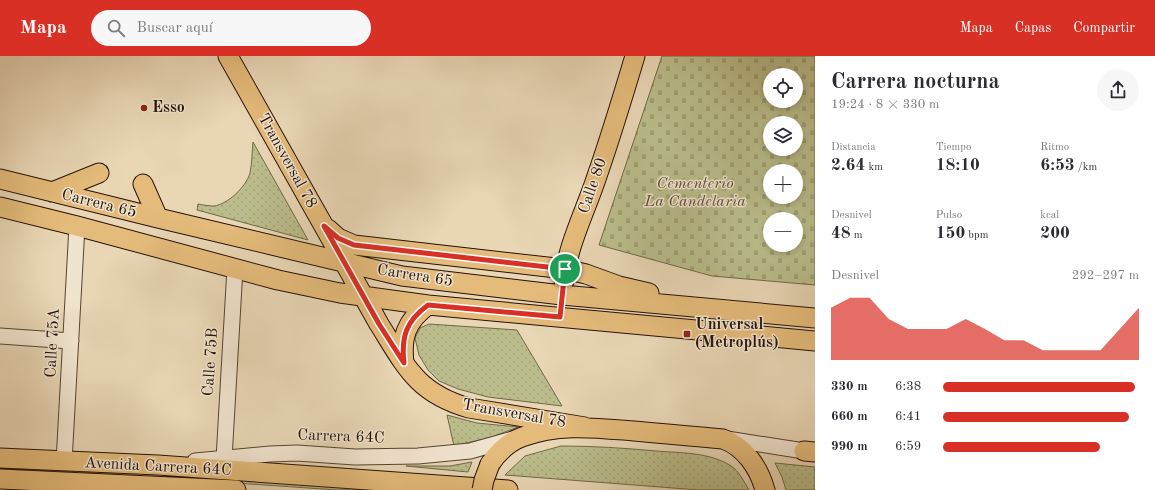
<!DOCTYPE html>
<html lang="es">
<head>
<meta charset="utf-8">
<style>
	body { margin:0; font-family:"Old Standard TT",serif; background:#f7f7f7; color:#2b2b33; height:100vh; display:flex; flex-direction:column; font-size:15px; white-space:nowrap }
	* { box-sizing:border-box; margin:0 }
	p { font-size:13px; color:#7c7c81 }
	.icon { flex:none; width:22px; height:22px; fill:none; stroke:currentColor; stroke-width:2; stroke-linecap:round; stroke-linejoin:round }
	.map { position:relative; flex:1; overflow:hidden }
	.panel { display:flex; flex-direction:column; background:#fff; width:340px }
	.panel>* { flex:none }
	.tools { position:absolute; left:763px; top:12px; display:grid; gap:8px }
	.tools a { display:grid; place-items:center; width:40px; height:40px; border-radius:50%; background:#fff; box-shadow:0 2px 6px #0003; font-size:20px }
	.pin { position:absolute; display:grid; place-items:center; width:34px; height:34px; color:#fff; margin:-17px; border:2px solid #fff; border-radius:50%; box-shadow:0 1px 4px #0007 }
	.round { display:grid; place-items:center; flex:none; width:42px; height:42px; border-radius:21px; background:#f7f7f7 }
	.head { display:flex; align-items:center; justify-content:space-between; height:68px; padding:0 16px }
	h1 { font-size:22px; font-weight:700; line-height:30px }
	.metrics { display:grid; grid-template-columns:repeat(3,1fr); gap:6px; height:68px; padding:4px 16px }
	.metrics div { display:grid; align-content:center }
	.metrics b { font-size:17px; font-weight:700 }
	.metrics small { font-size:11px; font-weight:400 }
	.metrics p { font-size:11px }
	.chart { height:112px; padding:8px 16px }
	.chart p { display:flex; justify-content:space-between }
	.chart svg { width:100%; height:72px; margin-top:4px; fill:#d93025; opacity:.7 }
	ul { padding:0 16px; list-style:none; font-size:13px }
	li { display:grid; grid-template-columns:64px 48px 1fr; align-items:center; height:30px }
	li i { height:10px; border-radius:5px; background:#d93025 }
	header { display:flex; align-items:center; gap:24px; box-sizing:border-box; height:56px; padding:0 20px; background:#d93025; color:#fff }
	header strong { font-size:19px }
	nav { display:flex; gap:22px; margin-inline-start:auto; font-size:14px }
	.search { width:280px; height:36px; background:#f7f7f7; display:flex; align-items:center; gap:10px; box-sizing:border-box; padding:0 14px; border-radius:22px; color:#7c7c81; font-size:15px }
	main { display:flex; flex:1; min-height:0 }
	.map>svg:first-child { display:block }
	.grass { fill:url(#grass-dots); stroke:#706849 }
	.cemetery { fill:url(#cemetery-stones); stroke:#706849; fill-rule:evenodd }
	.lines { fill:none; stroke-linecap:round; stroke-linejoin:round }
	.minor-casing { stroke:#564332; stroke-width:17 }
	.major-casing { stroke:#251207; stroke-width:21 }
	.minor { stroke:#f1e4cf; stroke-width:15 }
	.major { stroke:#e4bb7a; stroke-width:19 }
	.major-bridge-casing { stroke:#251207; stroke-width:21; stroke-linecap:butt }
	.major-bridge { stroke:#e4bb7a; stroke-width:19 }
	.route-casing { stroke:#fff; stroke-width:8 }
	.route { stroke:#d93025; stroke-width:5 }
	.poi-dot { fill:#8f2418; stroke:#f1e4cf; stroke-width:1.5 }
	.labels { text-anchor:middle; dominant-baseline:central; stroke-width:3; stroke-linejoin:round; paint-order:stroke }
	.poi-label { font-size:16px; font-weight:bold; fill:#251207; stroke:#f1e4cf; text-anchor:start }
	.street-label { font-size:16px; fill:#251207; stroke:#f1e4cf }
	.park-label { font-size:16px; font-style:italic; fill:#594e35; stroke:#f1e4cf }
</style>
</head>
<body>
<header>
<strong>Mapa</strong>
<div class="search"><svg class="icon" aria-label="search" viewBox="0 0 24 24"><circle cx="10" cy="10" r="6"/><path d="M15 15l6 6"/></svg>Buscar aquí</div>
<nav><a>Mapa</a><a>Capas</a><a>Compartir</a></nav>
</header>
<main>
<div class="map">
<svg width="815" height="434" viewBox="0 0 815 434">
	<defs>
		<pattern id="grass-dots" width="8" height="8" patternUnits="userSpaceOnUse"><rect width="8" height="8" fill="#babd8b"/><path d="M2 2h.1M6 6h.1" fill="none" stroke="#a0a176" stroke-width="1.8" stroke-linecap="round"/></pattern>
		<pattern id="cemetery-stones" width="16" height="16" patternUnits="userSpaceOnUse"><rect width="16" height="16" fill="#babd8b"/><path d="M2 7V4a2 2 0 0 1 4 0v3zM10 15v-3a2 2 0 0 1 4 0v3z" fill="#a0a176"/></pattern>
	</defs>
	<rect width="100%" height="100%" fill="#e9d6b5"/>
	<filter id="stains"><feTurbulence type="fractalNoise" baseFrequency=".005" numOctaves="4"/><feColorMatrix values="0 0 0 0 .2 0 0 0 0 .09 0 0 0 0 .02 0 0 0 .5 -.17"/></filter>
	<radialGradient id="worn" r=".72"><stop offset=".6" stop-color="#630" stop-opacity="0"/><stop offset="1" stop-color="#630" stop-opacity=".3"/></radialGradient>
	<path class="grass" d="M 253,86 L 308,184 L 197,154 L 198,148 C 203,149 209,150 214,150 C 228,148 246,131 250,117 C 252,107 252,96 253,86 Z
		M 429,268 L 517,274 L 562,350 L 488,341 L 458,333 L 439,325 L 428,314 L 419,299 L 415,282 L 420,272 Z
		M 447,359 L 477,367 L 518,371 L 492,381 L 454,390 Z
		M 561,390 C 593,390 624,392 656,395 C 680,397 710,396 731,410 C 739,415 744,426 749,434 L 699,434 L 505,419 L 525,400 Z
		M 472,406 L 468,416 L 406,410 L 450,410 Z
		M 775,407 L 815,411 L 815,434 L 786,434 L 782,421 Z
		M 222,420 L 416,434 L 337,434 L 221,426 Z"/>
	<path class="cemetery" d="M 662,0 L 815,0 L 815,229 L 712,220 L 599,189 ZM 770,19 L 796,19 L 796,45 L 770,45 ZM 770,67 L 796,67 L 796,93 L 770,93 ZM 770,115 L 796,115 L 796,141 L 770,141 ZM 770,163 L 796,163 L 796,189 L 770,189 Z"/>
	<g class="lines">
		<defs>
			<path id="minor" d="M 0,280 L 71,285
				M 727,383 L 804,395 L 814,395
				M 224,403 L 235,212
				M 195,405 L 270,398 L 297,397 L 355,401 L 418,400 L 470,395 L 513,383
				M 64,406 L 77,170"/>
			<path id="major" d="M 228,0 L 379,268 C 406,311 417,337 469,352 L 585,371
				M 0,123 L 158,162 L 402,220 L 562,239 L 815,262
				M 143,128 L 158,162
				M 52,136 L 99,117
				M 0,151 L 77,170 L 278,224 L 340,237 L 428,249 L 815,285
				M 328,173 L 338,182 L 354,189 L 565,213 L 586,218 L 619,230 L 649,237
				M 564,225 C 567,190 586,154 597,120 C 611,80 623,40 635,0
				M 404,307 C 401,281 406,265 428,249
				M 804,395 L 815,396
				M 0,402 L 158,409 L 508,434
				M 490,408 C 498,396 509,386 522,381 C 559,367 597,372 634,375 C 664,378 693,380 723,383 C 745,391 759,412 765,434
				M 0,423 L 236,434"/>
		</defs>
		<use href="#minor" class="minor-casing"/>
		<use href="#major" class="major-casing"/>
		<use href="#minor" class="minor"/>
		<use href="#major" class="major"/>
		<defs>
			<path id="major-bridge" d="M 482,434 L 484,424 L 490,408"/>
		</defs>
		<use href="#major-bridge" class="major-bridge-casing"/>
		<use href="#major-bridge" class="major-bridge"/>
	</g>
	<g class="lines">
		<defs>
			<path id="route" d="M 324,170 L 338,182 L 354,189 L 565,213 L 560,261 L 428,249 C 406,265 401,281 404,307 L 379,268 Z"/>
		</defs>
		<use href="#route" class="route-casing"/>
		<use href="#route" class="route"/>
	</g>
	<g class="poi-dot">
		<circle cx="144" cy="52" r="4"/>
		<rect x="683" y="274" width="8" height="8" rx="2"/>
	</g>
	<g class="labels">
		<g class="poi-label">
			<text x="152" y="52">Esso</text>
			<text x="695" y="269">Universal<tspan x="695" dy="18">(Metroplús)</tspan></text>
		</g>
		<g class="street-label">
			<text transform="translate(287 105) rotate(61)">Transversal 78</text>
			<text transform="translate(593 130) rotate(-71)">Calle 80</text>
			<text transform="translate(99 148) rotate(14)">Carrera 65</text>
			<text transform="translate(415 220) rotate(9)">Carrera 65</text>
			<text transform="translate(53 287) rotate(-87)">Calle 75A</text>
			<text transform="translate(211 306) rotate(-86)">Calle 75B</text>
			<text transform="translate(514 358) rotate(10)">Transversal 78</text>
			<text transform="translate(341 381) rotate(2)">Carrera 64C</text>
			<text transform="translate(158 411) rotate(3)">Avenida Carrera 64C</text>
		</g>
		<g class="park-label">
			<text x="695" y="128">Cementerio<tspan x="695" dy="18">La Candelaria</tspan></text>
		</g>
	</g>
	<rect width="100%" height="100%" filter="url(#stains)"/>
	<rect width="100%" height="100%" fill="url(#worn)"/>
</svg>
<div class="tools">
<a><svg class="icon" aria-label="locate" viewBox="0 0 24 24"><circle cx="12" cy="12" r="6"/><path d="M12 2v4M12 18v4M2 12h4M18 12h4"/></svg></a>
<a><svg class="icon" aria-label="layers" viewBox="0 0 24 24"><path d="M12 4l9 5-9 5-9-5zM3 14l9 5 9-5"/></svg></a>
<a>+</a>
<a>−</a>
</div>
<div class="pin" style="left:565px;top:213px;background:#1e9e55"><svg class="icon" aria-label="arrive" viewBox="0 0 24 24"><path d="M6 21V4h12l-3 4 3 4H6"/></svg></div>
</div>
<section class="panel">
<div class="head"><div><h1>Carrera nocturna</h1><p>19:24 · 8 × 330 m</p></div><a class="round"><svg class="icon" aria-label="share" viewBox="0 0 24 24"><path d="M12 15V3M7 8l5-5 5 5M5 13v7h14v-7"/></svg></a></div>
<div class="metrics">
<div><p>Distancia</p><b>2.64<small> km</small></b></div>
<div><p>Tiempo</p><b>18:10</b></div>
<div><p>Ritmo</p><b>6:53<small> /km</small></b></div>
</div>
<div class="metrics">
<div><p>Desnivel</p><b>48<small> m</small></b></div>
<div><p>Pulso</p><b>150<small> bpm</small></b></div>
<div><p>kcal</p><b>200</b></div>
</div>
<div class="chart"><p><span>Desnivel</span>292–297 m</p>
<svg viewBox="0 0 160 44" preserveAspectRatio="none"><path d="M0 44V12L10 6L20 6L30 19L40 25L50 25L60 25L70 19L80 25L90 32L100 32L110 38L120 38L130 38L140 38L150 25L160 12V44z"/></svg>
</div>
<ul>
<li><b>330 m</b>6:38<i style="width:98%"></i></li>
<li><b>660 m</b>6:41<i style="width:95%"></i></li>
<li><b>990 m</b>6:59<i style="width:80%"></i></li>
</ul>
</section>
</main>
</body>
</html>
